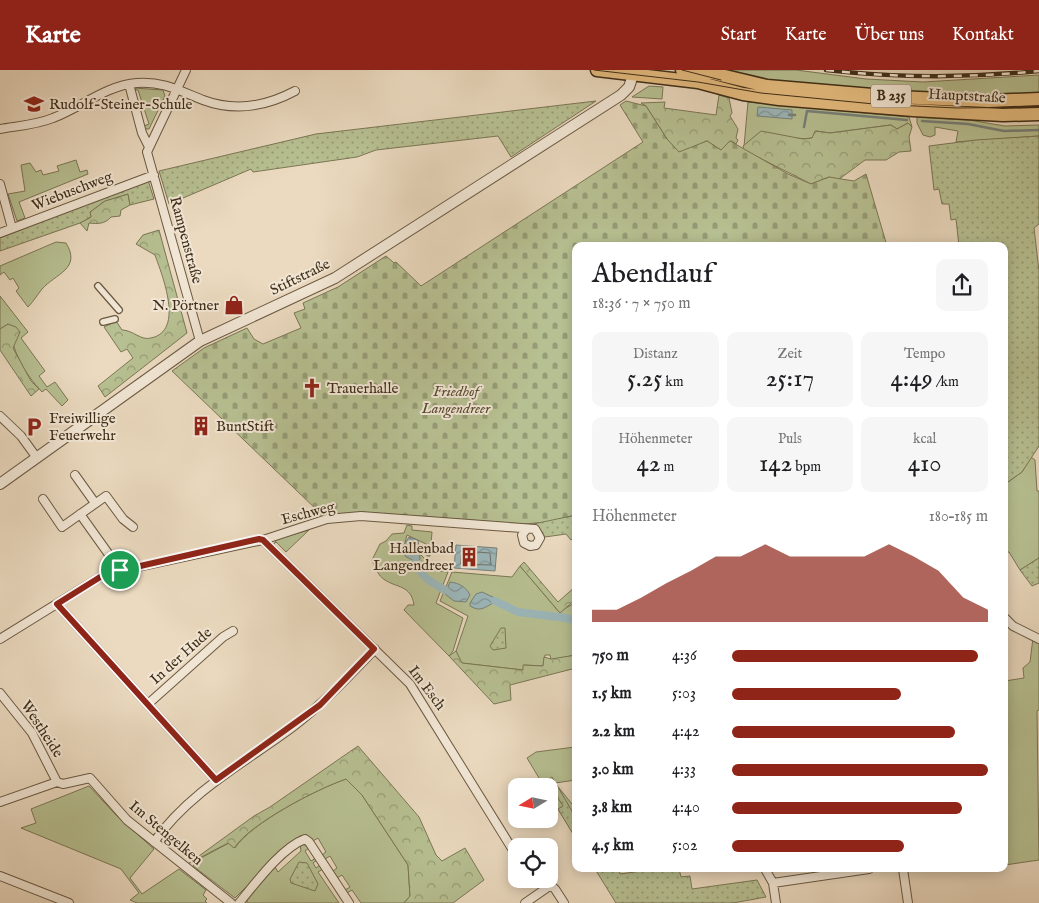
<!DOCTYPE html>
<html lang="de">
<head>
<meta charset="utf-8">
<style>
	body { margin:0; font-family:"IM FELL English",serif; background:#f6f6f6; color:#202124; height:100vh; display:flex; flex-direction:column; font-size:19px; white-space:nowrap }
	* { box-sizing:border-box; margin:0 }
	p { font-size:16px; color:#757577 }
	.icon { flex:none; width:28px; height:28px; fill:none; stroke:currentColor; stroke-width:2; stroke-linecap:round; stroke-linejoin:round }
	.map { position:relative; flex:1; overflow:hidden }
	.panel { position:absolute; left:572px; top:172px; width:436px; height:630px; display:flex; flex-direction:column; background:#fff; border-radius:10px; box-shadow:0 2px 12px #0003 }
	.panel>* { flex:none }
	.needle { width:32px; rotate:260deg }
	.buttons { position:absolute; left:508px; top:708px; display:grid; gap:10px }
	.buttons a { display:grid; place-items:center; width:50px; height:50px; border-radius:10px; background:#fff; box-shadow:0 2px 12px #0003; font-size:25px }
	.pin { position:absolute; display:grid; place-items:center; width:42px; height:42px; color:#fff; margin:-21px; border:2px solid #fff; border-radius:50%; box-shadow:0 1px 5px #0007 }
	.round { display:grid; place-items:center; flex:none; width:52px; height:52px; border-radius:10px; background:#f6f6f6 }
	.overview { display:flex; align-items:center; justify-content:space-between; height:85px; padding:0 20px }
	h1 { font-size:28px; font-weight:600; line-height:38px }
	.stats { display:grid; grid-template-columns:repeat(3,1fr); gap:8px; height:85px; padding:5px 20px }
	.stats div { display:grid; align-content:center; border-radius:10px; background:#f6f6f6; text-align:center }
	.stats b { font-size:25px; font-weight:600 }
	.stats small { font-size:14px; font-weight:400 }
	.stats p { font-size:14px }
	.chart { height:140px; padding:10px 20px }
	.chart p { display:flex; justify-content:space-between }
	.chart svg { width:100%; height:90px; margin-top:5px; fill:#8f2418; opacity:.7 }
	ul { padding:0 20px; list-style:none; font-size:16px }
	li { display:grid; grid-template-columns:80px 60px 1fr; align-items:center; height:38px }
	li i { height:12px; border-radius:6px; background:#8f2418 }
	header { display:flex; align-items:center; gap:30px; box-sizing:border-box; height:70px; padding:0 25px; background:#8f2418; color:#fff }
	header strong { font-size:24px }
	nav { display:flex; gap:28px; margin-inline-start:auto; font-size:18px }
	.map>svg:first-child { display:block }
	.grass { fill:#b7c092; stroke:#7b7755 }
	.forest { fill:url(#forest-crowns); stroke:#7b7755 }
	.cemetery { fill:url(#cemetery-stones); stroke:#7b7755 }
	.park { fill:url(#park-dots); stroke:#7b7755 }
	.water { fill:url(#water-waves); stroke:#77817a }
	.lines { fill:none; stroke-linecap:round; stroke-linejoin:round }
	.shore { stroke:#6e736a; stroke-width:1 }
	.stream { stroke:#77817a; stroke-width:2.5 }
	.canal { stroke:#9cb8bc; stroke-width:8 }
	.pedestrian-casing { stroke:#6a5942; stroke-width:8 }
	.minor-casing { stroke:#6a5942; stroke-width:10 }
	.tertiary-casing { stroke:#6a5942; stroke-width:12 }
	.primary-casing { stroke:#3f2e18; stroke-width:15 }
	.pedestrian { stroke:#f2e7d6; stroke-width:5.5 }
	.minor { stroke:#f2e7d6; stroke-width:8 }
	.tertiary { stroke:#f2e7d6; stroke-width:10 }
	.primary { stroke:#e6bd80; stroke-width:12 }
	.tram { stroke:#3f2e18; stroke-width:1 }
	.rail-casing { stroke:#3f2e18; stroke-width:4.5 }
	.rail { stroke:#f2e7d6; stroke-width:2.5; stroke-dasharray:8; stroke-linecap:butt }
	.route-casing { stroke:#fff; stroke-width:10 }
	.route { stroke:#8f2418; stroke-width:6 }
	.labels { text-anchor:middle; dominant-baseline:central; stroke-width:4; stroke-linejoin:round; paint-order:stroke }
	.shield { fill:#f2e7d6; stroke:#756651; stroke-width:1 }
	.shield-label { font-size:14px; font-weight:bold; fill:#3f2e18 }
	.street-label { font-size:15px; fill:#3f2e18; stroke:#f2e7d6 }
	.poi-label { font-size:15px; fill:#3f2e18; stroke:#f2e7d6; text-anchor:start }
	.park-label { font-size:15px; font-style:italic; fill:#574b30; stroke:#f2e7d6 }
</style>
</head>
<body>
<header>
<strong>Karte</strong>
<nav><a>Start</a><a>Karte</a><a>Über uns</a><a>Kontakt</a></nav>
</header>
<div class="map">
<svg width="1039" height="833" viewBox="0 0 1039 833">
	<defs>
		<pattern id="forest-crowns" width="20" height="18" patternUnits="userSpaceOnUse" patternTransform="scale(1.25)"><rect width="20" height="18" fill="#b7c092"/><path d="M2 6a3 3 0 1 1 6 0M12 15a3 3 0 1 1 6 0" fill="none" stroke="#969c76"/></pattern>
		<pattern id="cemetery-stones" width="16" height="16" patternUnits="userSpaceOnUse" patternTransform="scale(1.25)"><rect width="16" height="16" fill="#b7c092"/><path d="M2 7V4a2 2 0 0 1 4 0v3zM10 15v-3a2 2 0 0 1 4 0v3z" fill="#969c76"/></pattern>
		<pattern id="park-dots" width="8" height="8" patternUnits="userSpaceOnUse" patternTransform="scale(1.25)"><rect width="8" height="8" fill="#b7c092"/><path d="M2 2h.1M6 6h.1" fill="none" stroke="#969c76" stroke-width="1.8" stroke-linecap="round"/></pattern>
		<pattern id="water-waves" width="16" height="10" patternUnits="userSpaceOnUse" patternTransform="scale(1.25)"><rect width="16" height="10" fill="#9cb8bc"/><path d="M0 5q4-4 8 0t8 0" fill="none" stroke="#819698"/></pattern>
	</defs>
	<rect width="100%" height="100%" fill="#ebdac0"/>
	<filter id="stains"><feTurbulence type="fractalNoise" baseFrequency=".004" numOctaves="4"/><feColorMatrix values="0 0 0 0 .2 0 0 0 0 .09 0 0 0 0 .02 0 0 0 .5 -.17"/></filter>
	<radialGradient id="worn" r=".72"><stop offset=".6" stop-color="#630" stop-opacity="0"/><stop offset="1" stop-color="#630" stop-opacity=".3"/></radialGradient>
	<path class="grass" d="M 714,0 L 796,0 L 866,9 L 923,12 L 1039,5 L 1039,25 C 930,26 821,23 714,0 Z
		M 649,16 L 663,17 L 662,29 L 632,27 Z
		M 134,18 L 163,20 L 165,26 L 149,59 L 145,59 L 144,56 L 149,54 L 138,20 L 135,20 Z
		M 748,32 L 909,47 L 912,57 L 908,53 L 897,59 L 891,55 L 830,63 L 816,61 L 812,68 C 785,72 769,53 744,76 Z
		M 917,47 L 969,50 L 1005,56 L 1039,55 L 1039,66 L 956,72 L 958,61 L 935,57 L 935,65 L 930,67 L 923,65 L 917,53 Z
		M 76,90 L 80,102 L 87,100 L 88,104 L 19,132 L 25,148 L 17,151 L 8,124 L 25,121 L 21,95 L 30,93 L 36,102 L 41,100 L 43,105 L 59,101 L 57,96 Z
		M 56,172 L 66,173 C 82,199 55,204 42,219 C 38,224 33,232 28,237 L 16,221 L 19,218 L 13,208 L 10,210 L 4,202 L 0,205 L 0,196 Z
		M 0,226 L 28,262 L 21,268 L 45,301 L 39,306 L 47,317 L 55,312 L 68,330 L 62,336 L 46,319 L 42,322 C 23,302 13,281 8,254 L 0,259 Z
		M 1031,387 L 1035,390 L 1037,421 L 1039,421 L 1039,488 L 1020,500 L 1009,482 L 1005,482 L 1005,414 L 1022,402 Z
		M 407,455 L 412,456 L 412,460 L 432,462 L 430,486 L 427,486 L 426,474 L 407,465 L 403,481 L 421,485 L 437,501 L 448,502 L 436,533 L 463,548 L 453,581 L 449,586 L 404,540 L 408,535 L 414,535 C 411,515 397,518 385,510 C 378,506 375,497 372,490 L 380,474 L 386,471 L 392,464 L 404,463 Z
		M 309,460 L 286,482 L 276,472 L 274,474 L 277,469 Z
		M 520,496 L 559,542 L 573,534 L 576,535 L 576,585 L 551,590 L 550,585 L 545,585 L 543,596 L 524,595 L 523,600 L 461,593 L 456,581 L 468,546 L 440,531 L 452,502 L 512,507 Z
		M 1033,568 L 1039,570 L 1039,640 L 1037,641 L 1039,790 L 1005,795 L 1005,611 L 1024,608 L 1023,598 L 1030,592 Z
		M 575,677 L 576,710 L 555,713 L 576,739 L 576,768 L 550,726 L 555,723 L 547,710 L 542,713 L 527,688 L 536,682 Z
		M 346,709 L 362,725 L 408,795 L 410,826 L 404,833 L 361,833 L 352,820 L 347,823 L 345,820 L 350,817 L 342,805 L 337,808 L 333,801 L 337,798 L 330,786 L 325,789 L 322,785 L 326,782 L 318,768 L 313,771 L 307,765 L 300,766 L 290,773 L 235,828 L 193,796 L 197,790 L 229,773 L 235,778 C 251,753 317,719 346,709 Z
		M 89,716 L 117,746 L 154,779 L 130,808 L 142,824 L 179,799 L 206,820 L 203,825 L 207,829 L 205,831 L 207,833 L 137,833 L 130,830 L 139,823 L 121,799 L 21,758 L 36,753 L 31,739 Z
		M 303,774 L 309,778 L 305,781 L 311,791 L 316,788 L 317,790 L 313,793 L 316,798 L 320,795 L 323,799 L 318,802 L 339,833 L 247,833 L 247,829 L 275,797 L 278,802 L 301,781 L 300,775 Z"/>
	<path class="forest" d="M 719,25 L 729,28 L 732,43 L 730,46 L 738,59 L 736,68 L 738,70 L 736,74 L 730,71 L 721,80 L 707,71 L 679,83 L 667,69 L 646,36 L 641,33 L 665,32 L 664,38 L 716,45 Z
		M 908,53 L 912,57 L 909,67 L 911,81 L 899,82 L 886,90 L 865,90 L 838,110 L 829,107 L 811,114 L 744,80 L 743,76 L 761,61 L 803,69 L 812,68 L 815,61 L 830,63 L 891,55 L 897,59 Z
		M 128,124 L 130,135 L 121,140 L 120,146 L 111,147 C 105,154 98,154 89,153 L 87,161 L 80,153 L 91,147 L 90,142 L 104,131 Z
		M 159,160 L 187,263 L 105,327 L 98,316 L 133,288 L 127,279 L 121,282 L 104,257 L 116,251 L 122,260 C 133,260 141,271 151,268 C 185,261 162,205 155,185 L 136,174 L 143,165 Z
		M 8,254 L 16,257 L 20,262 L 13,278 L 31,311 L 39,319 L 31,326 L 0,280 L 0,259 Z
		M 524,492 L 558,532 L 576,516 L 576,529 L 560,543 L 520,496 Z
		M 456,581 L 462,593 L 523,600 L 523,595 L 543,596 L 544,587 L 551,589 L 576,585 L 576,598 L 510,615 L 511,630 L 494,634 L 449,586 Z
		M 358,676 L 419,747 L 436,785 L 442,791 L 465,778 L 484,810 L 453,833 L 404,833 L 410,826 L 408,795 L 362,725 L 346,709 C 317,719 251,753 234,778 L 228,773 L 188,794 L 254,746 L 270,737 Z"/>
	<path class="cemetery" d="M 626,31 L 646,36 L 667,69 L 679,82 L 707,71 L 721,80 L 730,71 L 788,104 L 811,114 L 829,107 L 854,111 L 866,104 L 887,176 L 576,176 L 576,445 L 548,452 L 524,454 L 361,442 L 315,448 L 319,442 L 172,301 L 204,278 L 247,258 L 254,269 L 263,274 L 301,258 L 294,243 L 305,239 L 303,233 L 338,217 L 386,186 L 394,193 L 396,192 L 421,216 L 643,72 L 620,35 Z"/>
	<path class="park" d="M 596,31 L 511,87 L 498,66 L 376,80 L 357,87 L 253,102 L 251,99 L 169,134 L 159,101 L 316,64 Z
		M 1039,66 L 1039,154 L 1034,158 L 1039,201 L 1039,376 L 1022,402 L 1005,414 L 1005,176 L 959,176 L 956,149 L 951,150 L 949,134 L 942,134 L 939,119 L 934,120 L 929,76 L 976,70 Z
		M 148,110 L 154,129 L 130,135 L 128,124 L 105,131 L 90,142 L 91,147 L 80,153 L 0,181 L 0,168 Z
		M 576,445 L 576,466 L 571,470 L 566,464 L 545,467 L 538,457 L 524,456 Z
		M 1039,488 L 1039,513 L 1032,516 L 1020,500 Z
		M 501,558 L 505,558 L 506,578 L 493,580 L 490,576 Z
		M 552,707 L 576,748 L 576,769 L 558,739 L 563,736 L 547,710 Z
		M 299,792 L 307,793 L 318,814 L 315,821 L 291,813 L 290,809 Z
		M 595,799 L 619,799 L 620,804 L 656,799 L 679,799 L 681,807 L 690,806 L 692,819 L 757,810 L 766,827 L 733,833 L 616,833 Z"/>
	<path class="water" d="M 758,37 L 792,40 L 792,49 L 757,46 Z
		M 409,467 L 418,470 L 420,489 L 416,492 L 405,486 L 404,475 Z
		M 456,475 L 497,478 L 495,501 L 454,498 Z
		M 450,512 C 459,513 466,517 470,525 L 466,532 L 454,531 L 445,524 Z
		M 482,522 L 497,529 L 496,532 C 485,536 482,543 470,536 L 470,533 L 476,524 Z"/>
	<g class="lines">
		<path class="shore" d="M 462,481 L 490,483 L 491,495 L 461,494 Z"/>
		<path class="stream" d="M 789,45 L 795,45
			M 922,51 L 968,54 L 1004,61 L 1039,60
			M 804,57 L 807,41 L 907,50"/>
		<path class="canal" d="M 416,492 C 421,508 432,512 445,520
			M 495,531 L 518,542 L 566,548 L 576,551"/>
		<defs>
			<path id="pedestrian" d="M 98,216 L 119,240
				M 103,252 L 115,249"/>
			<path id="minor" d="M 186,0 L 147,82 L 200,271
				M 129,14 L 142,63 L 148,75
				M 0,59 C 17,56 36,55 53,48 C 80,38 107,15 137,13 C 163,11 180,21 203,30 C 235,42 265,37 295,21
				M 0,114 L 12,158
				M 0,163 L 154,105
				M 0,346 L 21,366 L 37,388
				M 75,405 L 95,433
				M 43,429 L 62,457 L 106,426 L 123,449 L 133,457
				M 80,444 L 120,500
				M 263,470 L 410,614 L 516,785
				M 57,534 L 216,710
				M 1005,548 L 1013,556 L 1039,569
				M 0,569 L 105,504 L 263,470 L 327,449 L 361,446 L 535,459 L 540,468 L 536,475 L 530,476 L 524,473 L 522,465 L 526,460
				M 0,623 L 32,663 L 57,712
				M 148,634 L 223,567 L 233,561
				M 0,732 L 57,712 L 63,714 L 90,708 L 127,750 L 231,833
				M 154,772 C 190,721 246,692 294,656 C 324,633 349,606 375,579
				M 765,799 L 773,813 L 776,833
				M 903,799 L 908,833
				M 0,806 L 69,833
				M 543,809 L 555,819 L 564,833
				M 773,813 L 869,799
				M 239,833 C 255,814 281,778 305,769 L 309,772 L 349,833
				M 525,833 L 551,815"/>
			<path id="tertiary" d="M 0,414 L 200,271 L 335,208 L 621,25 L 629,17 L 633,5 L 631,0"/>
			<path id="primary" d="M 597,0 L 698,12 L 743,24 L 779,29 L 913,40 L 1003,45 L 1039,44
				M 682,0 L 712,3 L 767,16 L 896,27 L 988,31 L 1039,29"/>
		</defs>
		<use href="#pedestrian" class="pedestrian-casing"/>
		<use href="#minor" class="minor-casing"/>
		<use href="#tertiary" class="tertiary-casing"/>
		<use href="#primary" class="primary-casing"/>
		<use href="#pedestrian" class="pedestrian"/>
		<use href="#minor" class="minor"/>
		<use href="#tertiary" class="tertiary"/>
		<use href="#primary" class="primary"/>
		<path class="tram" d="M 594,0 L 698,12 L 761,23 L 874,34 L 957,38 L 1039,37
			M 682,0 L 721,10"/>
		<defs>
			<path id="rail" d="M 826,0 C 897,8 968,8 1039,1"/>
		</defs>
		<use href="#rail" class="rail-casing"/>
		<use href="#rail" class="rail"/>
	</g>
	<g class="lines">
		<defs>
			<path id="route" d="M 259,469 L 263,470 L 374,579 L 320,635 L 216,710 L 57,534 L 105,504 Z"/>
		</defs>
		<use href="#route" class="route-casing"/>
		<use href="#route" class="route"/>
	</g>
	<defs>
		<symbol id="school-bare" viewBox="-9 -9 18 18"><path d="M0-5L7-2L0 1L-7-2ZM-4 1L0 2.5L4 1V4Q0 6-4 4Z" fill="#8f2418" stroke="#f2e7d6" stroke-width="2.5" paint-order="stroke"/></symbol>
		<symbol id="shop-bare" viewBox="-9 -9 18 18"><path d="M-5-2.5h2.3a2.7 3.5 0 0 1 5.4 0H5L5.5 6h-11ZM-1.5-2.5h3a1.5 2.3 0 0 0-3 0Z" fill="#8f2418" stroke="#f2e7d6" stroke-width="2.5" paint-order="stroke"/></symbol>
		<symbol id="church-bare" viewBox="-9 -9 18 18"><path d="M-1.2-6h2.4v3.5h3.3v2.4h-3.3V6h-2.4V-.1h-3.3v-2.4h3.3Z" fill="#8f2418" stroke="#f2e7d6" stroke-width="2.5" paint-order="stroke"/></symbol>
		<symbol id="building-bare" viewBox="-9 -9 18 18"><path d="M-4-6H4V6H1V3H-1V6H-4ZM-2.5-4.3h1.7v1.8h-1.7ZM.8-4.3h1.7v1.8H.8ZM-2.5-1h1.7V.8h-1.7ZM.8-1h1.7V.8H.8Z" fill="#8f2418" stroke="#f2e7d6" stroke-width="2.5" paint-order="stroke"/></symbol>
		<symbol id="parking-bare" viewBox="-9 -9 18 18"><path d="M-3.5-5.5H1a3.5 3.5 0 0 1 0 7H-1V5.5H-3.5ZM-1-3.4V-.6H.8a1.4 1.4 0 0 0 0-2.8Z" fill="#8f2418" stroke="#f2e7d6" stroke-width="2.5" paint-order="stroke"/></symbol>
	</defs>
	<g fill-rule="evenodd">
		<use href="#school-bare" x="20" y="20" width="28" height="28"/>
		<use href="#shop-bare" x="220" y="221" width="28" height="28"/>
		<use href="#church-bare" x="298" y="304" width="28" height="28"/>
		<use href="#building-bare" x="187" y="342" width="28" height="28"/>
		<use href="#parking-bare" x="20" y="343" width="28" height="28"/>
		<use href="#building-bare" x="455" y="473" width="28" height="28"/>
	</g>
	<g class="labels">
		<rect class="shield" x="871" y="14.5" width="40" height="23" rx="4"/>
		<g class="shield-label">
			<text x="891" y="26">B 235</text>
		</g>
		<g class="street-label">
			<text transform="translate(967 26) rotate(3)">Hauptstraße</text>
			<text transform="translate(72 121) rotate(-21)">Wiebuschweg</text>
			<text transform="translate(186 170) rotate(75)">Rampenstraße</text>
			<text transform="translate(300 207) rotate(-26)">Stiftstraße</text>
			<text transform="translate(308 443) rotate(-15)">Eschweg</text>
			<text transform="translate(181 586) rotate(-42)">In der Hude</text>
			<text transform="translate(427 618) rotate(53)">Im Esch</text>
			<text transform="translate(42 659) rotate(57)">Westheide</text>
			<text transform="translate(166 763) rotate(40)">Im Stengelken</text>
		</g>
		<g class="poi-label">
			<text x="49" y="34">Rudolf-Steiner-Schule</text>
			<text x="219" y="235" text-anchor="end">N. Pörtner</text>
			<text x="327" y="318">Trauerhalle</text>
			<text x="49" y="348">Freiwillige<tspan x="49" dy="17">Feuerwehr</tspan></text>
			<text x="216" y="356">BuntStift</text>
			<text x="454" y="478" text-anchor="end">Hallenbad<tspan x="454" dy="17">Langendreer</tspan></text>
		</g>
		<g class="park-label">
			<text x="456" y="321">Friedhof<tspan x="456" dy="17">Langendreer</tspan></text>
		</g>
	</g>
	<rect width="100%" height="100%" filter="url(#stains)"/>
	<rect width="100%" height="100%" fill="url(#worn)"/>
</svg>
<div class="buttons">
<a><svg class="needle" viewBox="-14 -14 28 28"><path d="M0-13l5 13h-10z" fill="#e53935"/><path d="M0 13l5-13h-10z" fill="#757577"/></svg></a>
<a><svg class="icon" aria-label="locate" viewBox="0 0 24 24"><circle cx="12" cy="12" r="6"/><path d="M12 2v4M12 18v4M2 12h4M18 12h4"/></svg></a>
</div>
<div class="pin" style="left:120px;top:500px;background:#1e9e55"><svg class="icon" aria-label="arrive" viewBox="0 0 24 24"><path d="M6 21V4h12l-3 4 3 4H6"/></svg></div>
<section class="panel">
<div class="overview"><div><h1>Abendlauf</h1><p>18:36 · 7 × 750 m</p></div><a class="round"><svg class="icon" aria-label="share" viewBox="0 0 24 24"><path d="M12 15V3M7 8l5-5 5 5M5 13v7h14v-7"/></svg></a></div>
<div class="stats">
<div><p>Distanz</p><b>5.25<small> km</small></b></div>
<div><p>Zeit</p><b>25:17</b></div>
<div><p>Tempo</p><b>4:49<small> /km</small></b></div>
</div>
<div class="stats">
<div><p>Höhenmeter</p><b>42<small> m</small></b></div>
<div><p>Puls</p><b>142<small> bpm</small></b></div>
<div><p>kcal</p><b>410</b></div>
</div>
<div class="chart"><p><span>Höhenmeter</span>180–185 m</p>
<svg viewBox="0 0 160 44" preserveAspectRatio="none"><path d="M0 44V38L10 38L20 32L30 25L40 19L50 12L60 12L70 6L80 12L90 12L100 12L110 12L120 6L130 12L140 19L150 32L160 38V44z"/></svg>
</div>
<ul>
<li><b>750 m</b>4:36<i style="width:96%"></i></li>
<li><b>1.5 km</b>5:03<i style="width:66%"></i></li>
<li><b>2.2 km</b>4:42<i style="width:87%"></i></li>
<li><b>3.0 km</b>4:33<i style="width:100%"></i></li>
<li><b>3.8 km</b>4:40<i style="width:90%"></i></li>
<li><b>4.5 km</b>5:02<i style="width:67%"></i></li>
</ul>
</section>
</div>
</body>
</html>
